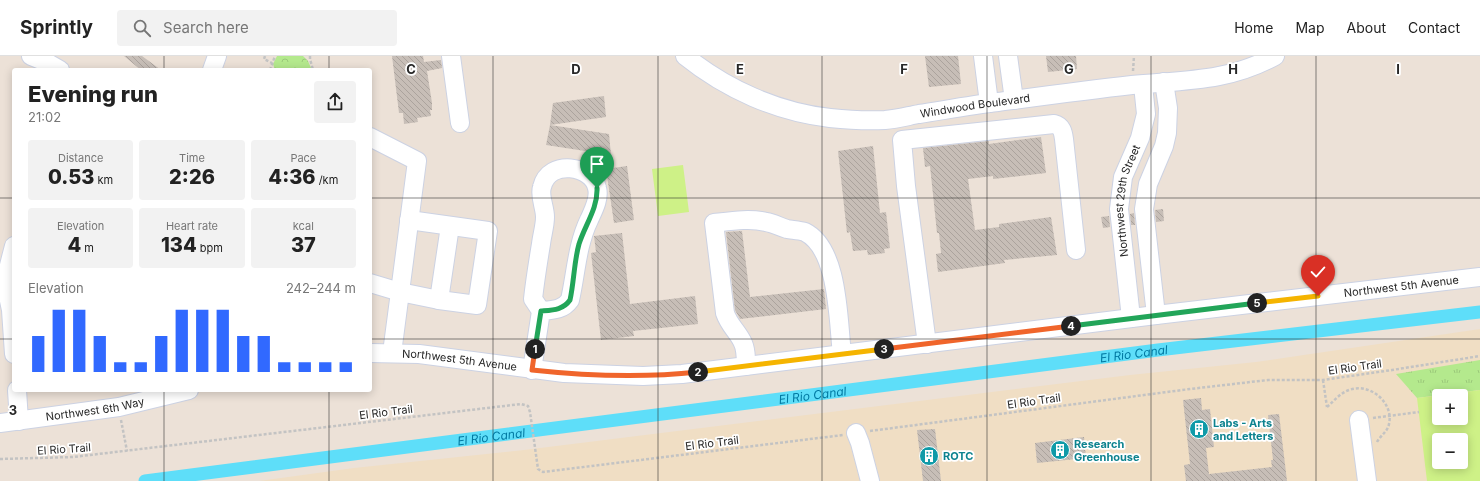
<!DOCTYPE html>
<html lang="en">
<head>
<meta charset="utf-8">
<style>
	body { margin:0; font-family:Inter,sans-serif; background:#f2f2f2; color:#222; height:100vh; display:flex; flex-direction:column; font-size:15px; white-space:nowrap }
	* { box-sizing:border-box; margin:0 }
	p { font-size:13px; color:#767676 }
	.icon { flex:none; width:22px; height:22px; fill:none; stroke:currentColor; stroke-width:2; stroke-linecap:round; stroke-linejoin:round }
	.map { position:relative; flex:1; overflow:hidden }
	.panel { position:absolute; left:12px; top:12px; width:360px; height:324px; display:flex; flex-direction:column; background:#fff; border-radius:4px; box-shadow:0 2px 10px #0003 }
	.panel>* { flex:none }
	.tools { position:absolute; left:1432px; top:333px; display:grid; gap:8px }
	.tools a { display:grid; place-items:center; width:36px; height:36px; border-radius:4px; background:#fff; box-shadow:0 2px 10px #0003; font-size:20px }
	.pin { position:absolute; display:grid; place-items:center; width:34px; height:34px; color:#fff; margin:-41px -17px; border-radius:50% 50% 50% 0; rotate:-45deg; box-shadow:0 0 4px #0007 }
	.pin .icon { rotate:45deg }
	.km { position:absolute; width:20px; height:20px; margin:-10px; border-radius:50%; background:#222; color:#fff; font-size:11px; line-height:20px; text-align:center }
	.round { display:grid; place-items:center; flex:none; width:42px; height:42px; border-radius:4px; background:#f2f2f2 }
	.head { display:flex; align-items:center; justify-content:space-between; height:68px; padding:0 16px }
	h1 { font-size:22px; font-weight:800; line-height:30px }
	.stats { display:grid; grid-template-columns:repeat(3,1fr); gap:6px; height:68px; padding:4px 16px }
	.stats div { display:grid; align-content:center; border-radius:4px; background:#f2f2f2; text-align:center }
	.stats b { font-size:20px; font-weight:800 }
	.stats small { font-size:11px; font-weight:400 }
	.stats p { font-size:11px }
	.chart { height:112px; padding:8px 16px }
	.chart p { display:flex; justify-content:space-between }
	.chart svg { width:100%; height:72px; margin-top:4px; stroke:#3169ff; stroke-width:6 }
	header { display:flex; align-items:center; gap:24px; box-sizing:border-box; height:56px; padding:0 20px; background:#fff; border-bottom:1px solid #e0e0e0 }
	header strong { font-size:19px }
	nav { display:flex; gap:22px; margin-inline-start:auto; font-size:14px }
	.search { width:280px; height:36px; background:#f2f2f2; display:flex; align-items:center; gap:10px; box-sizing:border-box; padding:0 14px; border-radius:4px; color:#767676; font-size:15px }
	.map>svg:first-child { display:block }
	.education { fill:#f0dec4; fill-rule:evenodd }
	.grass { fill:url(#grass-tufts) }
	.forest { fill:url(#forest-crowns) }
	.pitch { fill:#cef187; fill-rule:evenodd }
	.lines { fill:none; stroke-linecap:round; stroke-linejoin:round }
	.canal { stroke:#5edef9; stroke-width:13 }
	.building { fill:url(#building-back-hatch) }
	.minor-casing { stroke:#ccd2e3; stroke-width:20 }
	.path { stroke:#c3c3c3; stroke-width:2.5; stroke-dasharray:3 2; stroke-linecap:butt }
	.minor { stroke:#fff; stroke-width:18 }
	.split-1-casing { stroke:#fff; stroke-width:8 }
	.split-2-casing { stroke:#fff; stroke-width:8 }
	.split-3-casing { stroke:#fff; stroke-width:8 }
	.split-4-casing { stroke:#fff; stroke-width:8 }
	.split-5-casing { stroke:#fff; stroke-width:8 }
	.split-6-casing { stroke:#fff; stroke-width:8 }
	.split-1 { stroke:#22a559; stroke-width:5 }
	.split-2 { stroke:#f0652b; stroke-width:5 }
	.split-3 { stroke:#f5b400; stroke-width:5 }
	.split-4 { stroke:#f0652b; stroke-width:5 }
	.split-5 { stroke:#22a559; stroke-width:5 }
	.split-6 { stroke:#f5b400; stroke-width:5 }
	.grid { fill:none; stroke:#272727; stroke-width:1; stroke-opacity:0.55 }
	.labels { text-anchor:middle; dominant-baseline:central; stroke-width:3.5; stroke-linejoin:round; paint-order:stroke }
	.street-label { font-size:11px; fill:#272727; stroke:#fff }
	.culture-label { font-size:11px; font-weight:bold; fill:#0d838f; stroke:#fff; text-anchor:start }
	.water-label { font-size:12px; font-style:italic; fill:#0179a2; stroke:#fff }
	.grid-label { font-size:13px; text-anchor:middle; font-weight:bold; fill:#272727; stroke:#fff; stroke-width:3.5; stroke-linejoin:round; paint-order:stroke }
</style>
</head>
<body>
<header>
<strong>Sprintly</strong>
<div class="search"><svg class="icon" aria-label="search" viewBox="0 0 24 24"><circle cx="10" cy="10" r="6"/><path d="M15 15l6 6"/></svg>Search here</div>
<nav><a>Home</a><a>Map</a><a>About</a><a>Contact</a></nav>
</header>
<div class="map">
<svg width="1480" height="425" viewBox="0 0 1480 425">
	<defs>
		<pattern id="grass-tufts" width="24" height="20" patternUnits="userSpaceOnUse"><rect width="24" height="20" fill="#b4e98d"/><path d="M3 7l-1-3M5 7V3M7 7l1-3M15 17l-1-3M17 17v-4M19 17l1-3" fill="none" stroke="#9bc87a"/></pattern>
		<pattern id="forest-crowns" width="20" height="18" patternUnits="userSpaceOnUse"><rect width="20" height="18" fill="#b4e98d"/><path d="M2 6a3 3 0 1 1 6 0M12 15a3 3 0 1 1 6 0" fill="none" stroke="#9bc87a"/></pattern>
		<pattern id="building-back-hatch" width="6" height="6" patternUnits="userSpaceOnUse"><rect width="6" height="6" fill="#c7beb7"/><path d="M-1 5l2 2M0 0l6 6M5-1l2 2" fill="none" stroke="#aba39d"/></pattern>
	</defs>
	<rect width="100%" height="100%" fill="#ece1d7"/>
	<path class="education" d="M 1480,273 L 1480,425 L 259,425 L 354,412 L 524,394 L 1130,319 L 1256,306 ZM 1439,340 L 1461,340 L 1461,362 L 1439,362 ZM 1439,384 L 1461,384 L 1461,406 L 1439,406 Z"/>
	<path class="grass" d="M 1480,304 L 1480,334 L 1417,342 L 1396,318 Z"/>
	<path class="forest" d="M 277,0 L 303,0 L 308,5 L 312,14 L 275,14 L 273,8 Z"/>
	<path class="pitch" d="M 683,109 L 689,156 L 658,160 L 652,113 Z
		M 1480,334 L 1480,425 L 1427,425 L 1417,342 ZM 1439,340 L 1461,340 L 1461,362 L 1439,362 ZM 1439,384 L 1461,384 L 1461,406 L 1439,406 Z"/>
	<g class="lines">
		<path class="canal" id="s1" d="M 145,425 L 1158,294 L 1480,256"/>
	</g>
	<path class="building" d="M 124,0 L 142,0 L 161,14 L 141,14 Z
		M 392,0 L 423,0 L 424,6 L 441,4 L 442,12 L 427,15 L 432,47 L 432,54 L 430,54 L 431,60 L 417,62 L 418,66 L 404,68 L 403,57 L 399,57 Z
		M 925,0 L 958,0 L 961,28 L 929,31 Z
		M 1046,0 L 1076,0 L 1077,13 L 1048,16 Z
		M 604,40 L 606,61 L 550,69 L 553,47 Z
		M 550,69 L 609,78 L 611,99 L 546,89 Z
		M 1041,81 L 1046,117 L 993,123 L 993,120 L 968,123 L 975,174 L 999,171 L 999,168 L 1051,161 L 1057,199 L 1004,204 L 1005,207 L 938,216 L 936,198 L 941,197 L 939,177 L 937,177 L 930,110 L 925,111 L 923,92 L 989,85 L 989,88 Z
		M 873,90 L 880,157 L 886,156 L 890,192 L 884,193 L 885,197 L 868,199 L 867,194 L 853,195 L 850,176 L 847,177 L 838,95 Z
		M 627,110 L 634,164 L 614,167 L 606,113 Z
		M 1163,153 L 1164,165 L 1156,166 L 1155,154 Z
		M 1134,157 L 1135,169 L 1131,169 L 1130,158 Z
		M 1109,160 L 1110,171 L 1103,172 L 1101,161 Z
		M 742,175 L 750,241 L 824,233 L 826,253 L 740,263 L 735,254 L 726,176 Z
		M 622,177 L 630,248 L 695,240 L 698,268 L 633,275 L 634,280 L 601,284 L 591,197 L 596,196 L 594,180 Z
		M 1201,342 L 1202,354 L 1210,353 L 1214,391 L 1206,392 L 1209,418 L 1272,411 L 1271,404 L 1273,404 L 1268,359 L 1279,358 L 1287,425 L 1186,425 L 1184,409 L 1190,408 L 1183,344 Z
		M 935,373 L 941,425 L 923,425 L 917,374 Z
		M 1084,381 L 1086,402 L 1037,407 L 1035,387 Z"/>
	<g class="lines">
		<defs>
			<g id="minor">
				<path d="M 31,0 L 46,6 L 60,14"/>
				<path d="M 451,0 L 460,67"/>
				<path id="s2" d="M 685,0 C 726,33 777,56 830,62 C 849,64 867,65 885,64 C 897,63 908,60 919,58 C 945,54 971,49 998,46 C 1043,40 1087,34 1132,29 C 1184,24 1228,26 1275,0"/>
				<path d="M 983,0 L 989,47"/>
				<path d="M 1008,0 L 1014,44"/>
				<path d="M 212,14 L 217,0"/>
				<path d="M 370,81 L 417,105 L 400,236 L 370,227"/>
				<path d="M 14,190 L 7,217 L 7,235 L 11,254 L 14,298"/>
				<path d="M 439,244 L 450,170"/>
				<path d="M 1156,259 L 1144,153 L 1148,128 L 1164,90 L 1167,77 L 1168,52 L 1164,26"/>
				<path id="s3" d="M 1131,262 L 1119,153 L 1123,121 L 1140,82 L 1146,58 L 1143,29"/>
				<path d="M 927,288 L 906,130 L 902,84 L 1054,68 C 1062,70 1063,76 1064,83 L 1076,194"/>
				<path id="s4" d="M 370,297 L 419,298 L 564,317 L 643,320 L 682,318 L 1156,259 L 1480,221"/>
				<path d="M 392,297 L 400,236 L 439,244 L 477,249 L 488,175 L 409,164"/>
				<path d="M 746,310 C 746,302 746,292 742,285 C 737,275 729,269 725,257 L 714,167 C 731,165 750,162 766,166 C 773,167 780,171 787,173 C 792,174 799,174 805,176 C 839,193 838,265 842,298"/>
				<path d="M 532,314 L 541,255 L 533,243 C 535,225 538,206 541,188 C 542,179 545,170 545,161 C 545,151 539,140 542,131 C 549,102 593,110 597,132 C 600,143 593,155 589,164 C 577,189 576,217 570,244 C 563,254 553,254 541,255"/>
				<path d="M 17,334 L 19,365"/>
				<path d="M 1359,364 L 1367,425"/>
				<path id="s5" d="M 0,367 L 119,351 L 189,334"/>
				<path d="M 856,377 L 860,387 L 870,425"/>
			</g>
		</defs>
		<use href="#minor" class="minor-casing"/>
		<path class="path" d="M 265,0 L 264,3 L 272,7
			M 310,0 L 310,3 L 313,14
			M 270,14 L 275,0
			M 1133,15 L 1134,0
			M 1323,324 L 1327,351
			M 1327,351 C 1334,345 1340,337 1349,334 C 1370,326 1394,347 1389,368 C 1388,375 1381,379 1377,386
			M 1373,362 L 1419,356
			M 121,364 L 127,395
			M 870,375 L 1190,333 L 1268,324 L 1323,324 L 1392,314 L 1480,300
			M 0,403 L 73,401 L 521,348 L 528,350 L 530,356 L 538,413 L 543,416 L 843,379"/>
		<use href="#minor" class="minor"/>
	</g>
	<g class="lines">
		<defs>
			<path id="split-1" d="M 535,293 L 541,255 C 553,254 563,254 570,244 C 574,226 574,206 579,188 C 585,169 598,152 597,132"/>
			<path id="split-2" d="M 535,293 L 532,314 C 587,320 643,322 698,316"/>
			<path id="split-3" d="M 698,316 L 884,293"/>
			<path id="split-4" d="M 884,293 L 1071,270"/>
			<path id="split-5" d="M 1071,270 L 1257,247"/>
			<path id="split-6" d="M 1257,247 L 1318,240"/>
		</defs>
		<use href="#split-1" class="split-1-casing"/>
		<use href="#split-2" class="split-2-casing"/>
		<use href="#split-3" class="split-3-casing"/>
		<use href="#split-4" class="split-4-casing"/>
		<use href="#split-5" class="split-5-casing"/>
		<use href="#split-6" class="split-6-casing"/>
		<use href="#split-1" class="split-1"/>
		<use href="#split-2" class="split-2"/>
		<use href="#split-3" class="split-3"/>
		<use href="#split-4" class="split-4"/>
		<use href="#split-5" class="split-5"/>
		<use href="#split-6" class="split-6"/>
	</g>
	<path class="grid" d="M 164,0 L 164,14M 329,0 L 329,14M 493,0 L 493,425M 658,0 L 658,425M 822,0 L 822,425M 987,0 L 987,425M 1151,0 L 1151,425M 1316,0 L 1316,425M 0,142 L 14,142M 370,142 L 1480,142M 0,283 L 14,283M 370,283 L 1480,283M 164,334 L 164,425M 329,334 L 329,425"/>
	<defs>
		<symbol id="building-disc" viewBox="-11 -11 22 22"><circle r="9.5" fill="#0f9aa8" stroke="#fff"/><path d="M-4-6H4V6H1V3H-1V6H-4ZM-2.5-4.3h1.7v1.8h-1.7ZM.8-4.3h1.7v1.8H.8ZM-2.5-1h1.7V.8h-1.7ZM.8-1h1.7V.8H.8Z" fill="#fff"/></symbol>
	</defs>
	<g fill-rule="evenodd">
		<use href="#building-disc" x="1188" y="362" width="22" height="22"/>
		<use href="#building-disc" x="1049" y="383" width="22" height="22"/>
		<use href="#building-disc" x="918" y="389" width="22" height="22"/>
	</g>
	<g class="labels">
		<g class="street-label">
			<text stroke="none"><textPath href="#s2" startOffset="306">Windwood Boulevard</textPath></text>
			<text stroke="none"><textPath href="#s3" startOffset="119">Northwest 29th Street</textPath></text>
			<text stroke="none"><textPath href="#s4" startOffset="1038">Northwest 5th Avenue</textPath></text>
			<text stroke="none"><textPath href="#s4" startOffset="90">Northwest 5th Avenue</textPath></text>
			<text transform="translate(1355 311) rotate(-8)">El Rio Trail</text>
			<text transform="translate(1034 345) rotate(-8)">El Rio Trail</text>
			<text stroke="none"><textPath href="#s5" startOffset="96">Northwest 6th Way</textPath></text>
			<text transform="translate(386 356) rotate(-7)">El Rio Trail</text>
			<text transform="translate(712 387) rotate(-7)">El Rio Trail</text>
			<text transform="translate(64 393) rotate(-4)">El Rio Trail</text>
		</g>
		<g class="culture-label">
			<text x="1213" y="367">Labs - Arts<tspan x="1213" dy="13">and Letters</tspan></text>
			<text x="1074" y="388">Research<tspan x="1074" dy="13">Greenhouse</tspan></text>
			<text x="943" y="400">ROTC</text>
		</g>
		<g class="water-label">
			<text stroke="none"><textPath href="#s1" startOffset="997">El Rio Canal</textPath></text>
			<text stroke="none"><textPath href="#s1" startOffset="673">El Rio Canal</textPath></text>
			<text stroke="none"><textPath href="#s1" startOffset="349">El Rio Canal</textPath></text>
		</g>
	</g>
	<g class="grid-label">
		<text x="411" y="18">C</text>
		<text x="576" y="18">D</text>
		<text x="740" y="18">E</text>
		<text x="904" y="18">F</text>
		<text x="1069" y="18">G</text>
		<text x="1233" y="18">H</text>
		<text x="1398" y="18">I</text>
		<text x="13" y="359">3</text>
	</g>
</svg>
<div class="tools">
<a>+</a>
<a>−</a>
</div>
<div class="pin" style="left:597px;top:132px;background:#1e9e55"><svg class="icon" aria-label="arrive" viewBox="0 0 24 24"><path d="M6 21V4h12l-3 4 3 4H6"/></svg></div>
<div class="pin" style="left:1318px;top:240px;background:#d93025"><svg class="icon" aria-label="check" viewBox="0 0 24 24"><path d="M5 12l5 5 9-10"/></svg></div>
<b class="km" style="left:535px;top:293px">1</b>
<b class="km" style="left:698px;top:316px">2</b>
<b class="km" style="left:884px;top:293px">3</b>
<b class="km" style="left:1071px;top:270px">4</b>
<b class="km" style="left:1257px;top:247px">5</b>
<section class="panel">
<div class="head"><div><h1>Evening run</h1><p>21:02</p></div><a class="round"><svg class="icon" aria-label="share" viewBox="0 0 24 24"><path d="M12 15V3M7 8l5-5 5 5M5 13v7h14v-7"/></svg></a></div>
<div class="stats">
<div><p>Distance</p><b>0.53<small> km</small></b></div>
<div><p>Time</p><b>2:26</b></div>
<div><p>Pace</p><b>4:36<small> /km</small></b></div>
</div>
<div class="stats">
<div><p>Elevation</p><b>4<small> m</small></b></div>
<div><p>Heart rate</p><b>134<small> bpm</small></b></div>
<div><p>kcal</p><b>37</b></div>
</div>
<div class="chart"><p><span>Elevation</span>242–244 m</p>
<svg viewBox="0 0 160 44" preserveAspectRatio="none"><path d="M5 44V22M15 44V6M25 44V6M35 44V22M45 44V38M55 44V38M65 44V22M75 44V6M85 44V6M95 44V6M105 44V22M115 44V22M125 44V38M135 44V38M145 44V38M155 44V38"/></svg>
</div>
</section>
</div>
</body>
</html>
